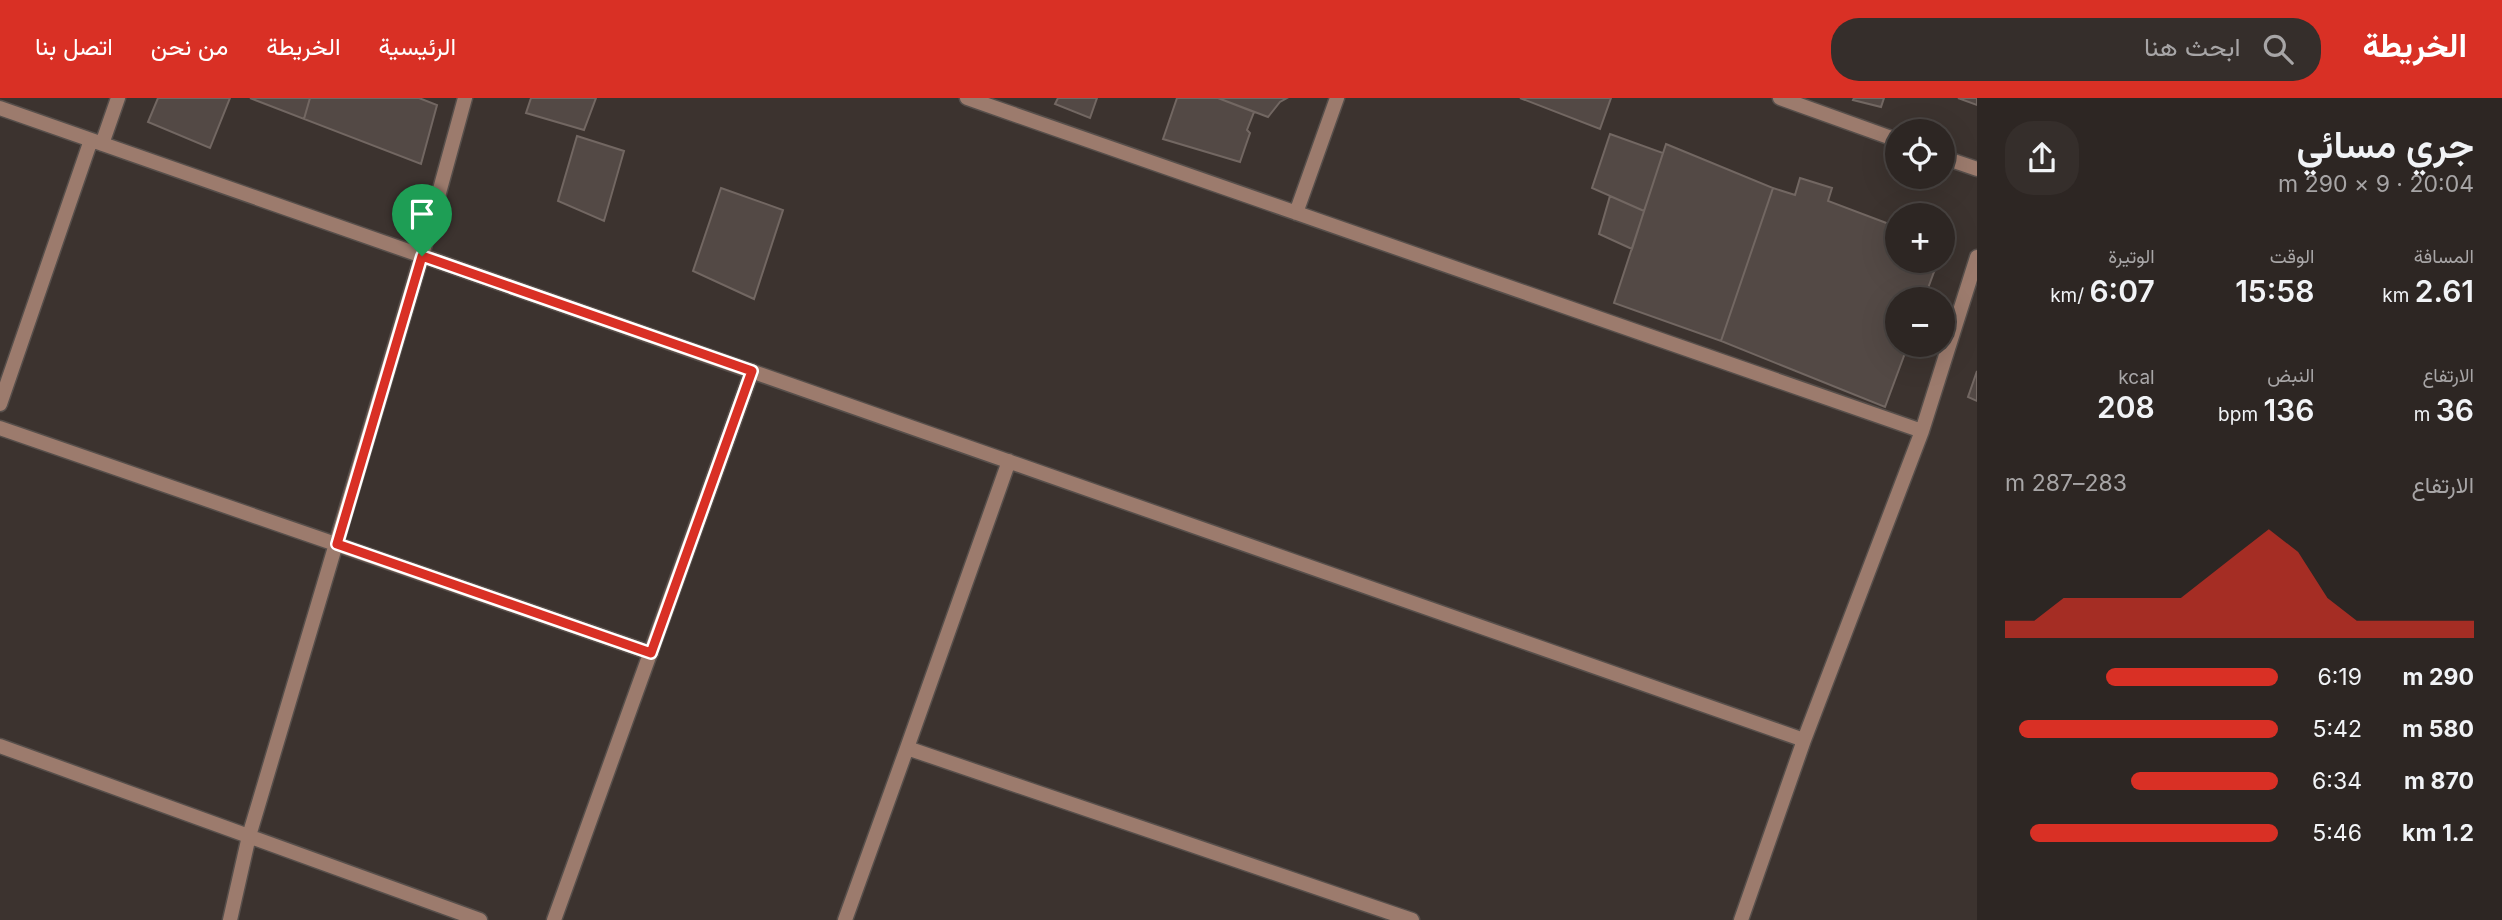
<!DOCTYPE html>
<html lang="ar">
<head>
<meta charset="utf-8">
<style>
	body { margin:0; font-family:Inter,Vazirmatn,sans-serif; background:#352e2b; color:#f1f3f6; direction:rtl; height:100vh; display:flex; flex-direction:column; font-size:26px; white-space:nowrap }
	* { box-sizing:border-box; margin:0 }
	p { font-size:23px; color:#a7a5a6 }
	.icon { flex:none; width:38px; height:38px; fill:none; stroke:currentColor; stroke-width:2; stroke-linecap:round; stroke-linejoin:round }
	.map { position:relative; flex:1; overflow:hidden; direction:ltr }
	.side { display:flex; flex-direction:column; background:#2d2623; width:525px }
	.side>* { flex:none }
	.controls { position:absolute; left:1885px; top:21px; display:grid; gap:14px }
	.controls a { display:grid; place-items:center; width:70px; height:70px; border-radius:50%; background:#2d2623; box-shadow:0 7px 28px #0002,0 0 0 2px #484341; font-size:35px }
	.pin { position:absolute; display:grid; place-items:center; width:60px; height:60px; color:#fff; margin:-72px -30px; border-radius:50% 50% 50% 0; rotate:-45deg; box-shadow:0 0 7px #0007 }
	.pin .icon { rotate:45deg }
	.round { display:grid; place-items:center; flex:none; width:74px; height:74px; border-radius:28px; background:#352e2b }
	.headline { display:flex; align-items:center; justify-content:space-between; height:119px; padding:0 28px }
	h1 { font-size:38px; font-weight:600; line-height:52px }
	.figures { display:grid; grid-template-columns:repeat(3,1fr); gap:10px; height:119px; padding:7px 28px }
	.figures div { display:grid; align-content:center }
	.figures b { font-size:30px; font-weight:600 }
	.figures small { font-size:19px; font-weight:400 }
	.figures p { font-size:19px }
	.chart { height:196px; padding:14px 28px }
	.chart p { display:flex; justify-content:space-between }
	.chart svg { width:100%; height:126px; margin-top:7px; fill:#d93025; opacity:.7 }
	ul { padding:0 28px; list-style:none; font-size:23px }
	li { display:grid; grid-template-columns:112px 84px 1fr; align-items:center; height:52px }
	li i { height:18px; border-radius:9px; background:#d93025 }
	header { display:flex; align-items:center; gap:42px; box-sizing:border-box; height:98px; padding:0 35px; background:#d93025; color:#fff }
	header strong { font-size:33px }
	nav { display:flex; gap:38px; margin-inline-start:auto; font-size:24px }
	.search { width:490px; height:63px; background:#352e2b; display:flex; align-items:center; gap:18px; box-sizing:border-box; padding:0 24px; border-radius:28px; color:#a7a5a6; font-size:26px }
	main { display:flex; flex:1; min-height:0 }
	.map>svg:first-child { display:block }
	.building { fill:#534945; stroke:#726762; stroke-width:2 }
	.lines { fill:none; stroke-linecap:round; stroke-linejoin:round }
	.street-casing { stroke:#574f4b; stroke-width:17 }
	.street { stroke:#9c7b6d; stroke-width:14 }
	.route-casing { stroke:#fff; stroke-width:14 }
	.route { stroke:#d93025; stroke-width:9 }
</style>
</head>
<body>
<header>
<strong>الخريطة</strong>
<div class="search"><svg class="icon" aria-label="search" viewBox="0 0 24 24"><circle cx="10" cy="10" r="6"/><path d="M15 15l6 6"/></svg>ابحث هنا</div>
<nav><a>الرئيسية</a><a>الخريطة</a><a>من نحن</a><a>اتصل بنا</a></nav>
</header>
<main>
<section class="side">
<div class="headline"><div><h1>جري مسائي</h1><p>20:04 · 9 × 290 m</p></div><a class="round"><svg class="icon" aria-label="share" viewBox="0 0 24 24"><path d="M12 15V3M7 8l5-5 5 5M5 13v7h14v-7"/></svg></a></div>
<div class="figures">
<div><p>المسافة</p><b>2.61<small> km</small></b></div>
<div><p>الوقت</p><b>15:58</b></div>
<div><p>الوتيرة</p><b>6:07<small> /km</small></b></div>
</div>
<div class="figures">
<div><p>الارتفاع</p><b>36<small> m</small></b></div>
<div><p>النبض</p><b>136<small> bpm</small></b></div>
<div><p>kcal</p><b>208</b></div>
</div>
<div class="chart"><p><span>الارتفاع</span>283–287 m</p>
<svg viewBox="0 0 160 44" preserveAspectRatio="none"><path d="M0 44V38L10 38L20 30L30 30L40 30L50 30L60 30L70 22L80 14L90 6L100 14L110 30L120 38L130 38L140 38L150 38L160 38V44z"/></svg>
</div>
<ul>
<li><b>290 m</b>6:19<i style="width:63%"></i></li>
<li><b>580 m</b>5:42<i style="width:95%"></i></li>
<li><b>870 m</b>6:34<i style="width:54%"></i></li>
<li><b>1.2 km</b>5:46<i style="width:91%"></i></li>
</ul>
</section>
<div class="map">
<svg width="1977" height="822" viewBox="0 0 1977 822">
	<rect width="100%" height="100%" fill="#3c332f"/>
	<path class="building" d="M 158,0 L 230,0 L 210,50 L 148,24 Z
		M 250,0 L 310,0 L 304,21 Z
		M 310,0 L 419,0 L 437,7 L 421,66 L 304,21 Z
		M 531,0 L 596,0 L 584,32 L 526,15 Z
		M 1058,0 L 1097,0 L 1090,20 L 1055,6 Z
		M 1177,0 L 1218,0 L 1254,14 L 1247,32 L 1250,35 L 1240,64 L 1163,41 Z
		M 1218,0 L 1287,0 L 1280,4 L 1268,19 Z
		M 1520,0 L 1611,0 L 1600,31 Z
		M 1854,0 L 1884,0 L 1881,9 L 1853,2 Z
		M 1958,0 L 1977,0 L 1977,7 Z
		M 1610,36 L 1663,55 L 1644,113 L 1592,90 Z
		M 577,38 L 624,53 L 604,123 L 558,103 Z
		M 1666,46 L 1773,90 L 1721,243 L 1614,205 Z
		M 1800,80 L 1832,90 L 1828,103 L 1897,129 L 1897,163 L 1938,163 L 1924,201 L 1897,201 L 1897,247 L 1908,247 L 1885,309 L 1721,243 L 1773,90 L 1795,97 Z
		M 721,90 L 783,112 L 754,201 L 693,173 Z
		M 1610,98 L 1644,113 L 1632,151 L 1599,136 Z
		M 1977,273 L 1977,303 L 1968,299 Z"/>
	<g class="lines">
		<defs>
			<path id="street" d="M 967,0 L 1922,333
				M 1780,0 L 1897,42
				M 0,10 L 1804,642
				M 102,46 L 118,0
				M 1942,59 L 1977,71
				M 1296,115 L 1337,0
				M 0,306 L 91,42
				M 0,330 L 651,555
				M 0,648 L 480,822
				M 907,650 L 1009,363
				M 230,822 L 249,738 L 422,157 L 465,0
				M 554,822 L 752,273
				M 845,822 L 907,650 L 1412,822
				M 1741,822 L 1804,642 L 1922,333 L 1977,159"/>
		</defs>
		<use href="#street" class="street-casing"/>
		<use href="#street" class="street"/>
	</g>
	<g class="lines">
		<defs>
			<path id="route" d="M 422,158 L 752,273 L 651,555 L 337,446 Z"/>
		</defs>
		<use href="#route" class="route-casing"/>
		<use href="#route" class="route"/>
	</g>
</svg>
<div class="controls">
<a><svg class="icon" aria-label="locate" viewBox="0 0 24 24"><circle cx="12" cy="12" r="6"/><path d="M12 2v4M12 18v4M2 12h4M18 12h4"/></svg></a>
<a>+</a>
<a>−</a>
</div>
<div class="pin" style="left:422px;top:158px;background:#1e9e55"><svg class="icon" aria-label="arrive" viewBox="0 0 24 24"><path d="M6 21V4h12l-3 4 3 4H6"/></svg></div>
</div>
</main>
</body>
</html>
